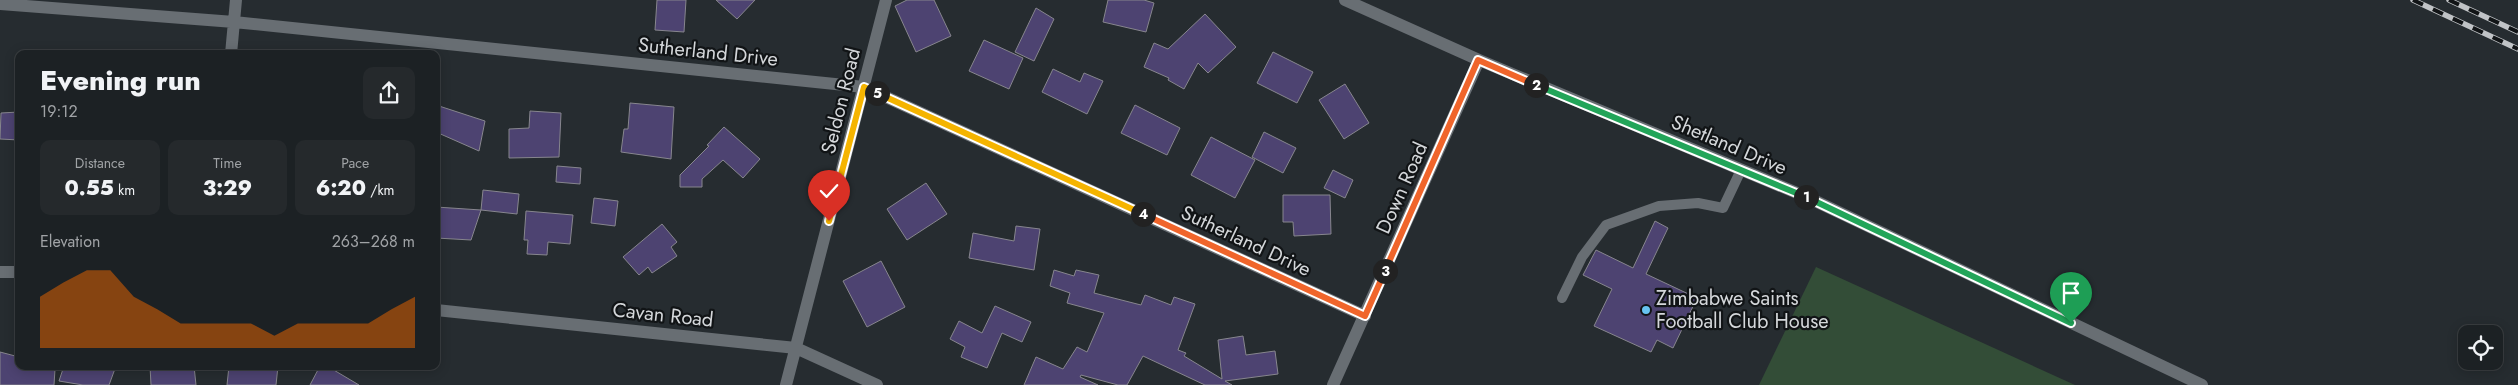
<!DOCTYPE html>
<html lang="en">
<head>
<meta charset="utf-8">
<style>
	body { margin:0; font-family:Jost,sans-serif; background:#25292c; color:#f1f3f6; height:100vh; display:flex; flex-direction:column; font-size:19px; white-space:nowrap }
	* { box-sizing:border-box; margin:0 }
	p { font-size:16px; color:#a0a3a6 }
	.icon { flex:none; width:28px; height:28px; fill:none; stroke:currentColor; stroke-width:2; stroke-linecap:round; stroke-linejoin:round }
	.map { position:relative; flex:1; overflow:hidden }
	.panel { position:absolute; left:15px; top:50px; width:425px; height:320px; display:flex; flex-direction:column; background:#1c2124; border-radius:10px; box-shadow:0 2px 12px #0003,0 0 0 1px #3a3e41 }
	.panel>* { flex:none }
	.tools { position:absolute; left:2458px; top:325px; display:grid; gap:10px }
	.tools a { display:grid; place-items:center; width:45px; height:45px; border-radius:10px; background:#1c2124; box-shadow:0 2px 12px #0003,0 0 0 1px #3a3e41; font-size:25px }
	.pin { position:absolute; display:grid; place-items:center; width:42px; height:42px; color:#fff; margin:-51px -21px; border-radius:50% 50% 50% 0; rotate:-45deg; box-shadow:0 0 5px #0007 }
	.pin .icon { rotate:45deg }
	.km { position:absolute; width:25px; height:25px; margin:-12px; border-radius:50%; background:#222; color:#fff; font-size:14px; line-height:25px; text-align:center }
	.round { display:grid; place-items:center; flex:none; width:52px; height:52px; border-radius:10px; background:#25292c }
	.summary { display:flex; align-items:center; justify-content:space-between; height:85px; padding:0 25px }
	h1 { font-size:28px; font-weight:800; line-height:38px }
	.figures { display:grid; grid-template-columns:repeat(3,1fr); gap:8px; height:85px; padding:5px 25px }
	.figures div { display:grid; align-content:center; border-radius:10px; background:#25292c; text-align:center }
	.figures b { font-size:21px; font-weight:800 }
	.figures small { font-size:14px; font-weight:400 }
	.figures p { font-size:14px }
	.chart { height:140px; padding:10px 25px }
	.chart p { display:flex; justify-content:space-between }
	.chart svg { width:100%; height:90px; margin-top:5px; fill:#b45309; opacity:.7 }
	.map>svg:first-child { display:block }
	.green { fill:#334d37 }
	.building { fill:#4d4371; stroke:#87868e }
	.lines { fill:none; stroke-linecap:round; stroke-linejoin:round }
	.service { stroke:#686e73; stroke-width:10 }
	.minor { stroke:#686e73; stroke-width:12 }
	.rail-casing { stroke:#c0c3c6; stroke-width:5.5 }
	.rail { stroke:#111416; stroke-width:4; stroke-dasharray:11; stroke-linecap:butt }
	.split-1-casing { stroke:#fff; stroke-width:10 }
	.split-2-casing { stroke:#fff; stroke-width:10 }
	.split-3-casing { stroke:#fff; stroke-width:10 }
	.split-4-casing { stroke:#fff; stroke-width:10 }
	.split-5-casing { stroke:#fff; stroke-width:10 }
	.split-6-casing { stroke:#fff; stroke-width:10 }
	.split-1 { stroke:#22a559; stroke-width:6 }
	.split-2 { stroke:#22a559; stroke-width:6 }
	.split-3 { stroke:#f0652b; stroke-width:6 }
	.split-4 { stroke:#f0652b; stroke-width:6 }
	.split-5 { stroke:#f5b400; stroke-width:6 }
	.split-6 { stroke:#f5b400; stroke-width:6 }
	.poi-dot { fill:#67c4f0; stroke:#111416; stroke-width:2 }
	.labels { text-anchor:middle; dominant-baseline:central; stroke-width:4.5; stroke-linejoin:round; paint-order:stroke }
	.street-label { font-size:20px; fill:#d4d7da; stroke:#111416 }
	.poi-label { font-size:20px; fill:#d4d7da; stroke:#111416; text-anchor:start }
</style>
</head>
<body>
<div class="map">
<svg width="2518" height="385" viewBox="0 0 2518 385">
	<rect width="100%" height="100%" fill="#262c30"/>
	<path class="green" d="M 1816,267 L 2075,385 L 1759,385 Z"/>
	<path class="building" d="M 657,0 L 686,0 L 684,32 L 655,30 Z
		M 716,0 L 755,0 L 737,19 Z
		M 907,0 L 934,0 L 951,36 L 916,52 L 895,6 Z
		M 1108,0 L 1144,0 L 1154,3 L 1146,32 L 1103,22 Z
		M 1036,8 L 1054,19 L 1034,61 L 1015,52 Z
		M 1205,14 L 1236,47 L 1208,73 L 1198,63 L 1184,89 L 1168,80 L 1169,78 L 1144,67 L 1154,43 L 1168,49 Z
		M 984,40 L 1023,58 L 1009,89 L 969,71 Z
		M 1273,52 L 1313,72 L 1297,103 L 1257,83 Z
		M 1053,69 L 1080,82 L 1084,73 L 1103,81 L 1087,114 L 1042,92 Z
		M 1345,84 L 1369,123 L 1344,139 L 1319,100 Z
		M 630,103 L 674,107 L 671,159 L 621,152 L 624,129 L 628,129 Z
		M 436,105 L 485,121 L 479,151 L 436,132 Z
		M 1135,105 L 1180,128 L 1167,155 L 1121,133 Z
		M 530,111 L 561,113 L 559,157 L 509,158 L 509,129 L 529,128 Z
		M 19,112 L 19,140 L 0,139 L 1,113 Z
		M 724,127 L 760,159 L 743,178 L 723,160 L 702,179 L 702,187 L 680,187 L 680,175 L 709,146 L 707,145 Z
		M 1264,132 L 1296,148 L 1283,173 L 1252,157 Z
		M 1211,137 L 1255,160 L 1235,198 L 1191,175 Z
		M 557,166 L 581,168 L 580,184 L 556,182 Z
		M 1333,170 L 1353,180 L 1345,198 L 1324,188 Z
		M 926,183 L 947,214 L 907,240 L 887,209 Z
		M 483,190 L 519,194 L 517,214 L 481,210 Z
		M 1283,195 L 1330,195 L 1331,234 L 1294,236 L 1293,222 L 1283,222 Z
		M 594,198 L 618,201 L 615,226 L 591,223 Z
		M 436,207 L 481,210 L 471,240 L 436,238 Z
		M 526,211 L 573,215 L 570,244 L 548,242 L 547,255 L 527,254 L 528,240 L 524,240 Z
		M 1655,221 L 1668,228 L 1646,274 L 1697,298 L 1673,348 L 1657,340 L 1651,352 L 1594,326 L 1612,289 L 1583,275 L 1596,250 L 1633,268 Z
		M 662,224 L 677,242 L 671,247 L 677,256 L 652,273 L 648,267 L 639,275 L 623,257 Z
		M 1016,226 L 1040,229 L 1034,270 L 969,258 L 973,233 L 1014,241 Z
		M 881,261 L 905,307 L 867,327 L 843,281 Z
		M 1054,270 L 1074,276 L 1076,270 L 1099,275 L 1094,293 L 1141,305 L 1145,295 L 1171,305 L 1174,297 L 1195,304 L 1178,350 L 1186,353 L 1184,356 L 1222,379 L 1218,340 L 1243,336 L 1246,355 L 1275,351 L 1278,374 L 1225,381 L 1232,385 L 1205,385 L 1143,356 L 1127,385 L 1118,385 L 1081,375 L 1080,377 L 1098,385 L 1024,385 L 1036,357 L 1063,369 L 1077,347 L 1087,352 L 1104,313 L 1067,303 L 1070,293 L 1050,286 Z
		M 995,306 L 1031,322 L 1022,342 L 1002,333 L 987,368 L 961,357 L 965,347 L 950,339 L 959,321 L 982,333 Z
		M 0,352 L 19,357 L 19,366 L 26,366 L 25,369 L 55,369 L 54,385 L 0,385 Z
		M 64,366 L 116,366 L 109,385 L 83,385 L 59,381 Z
		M 150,366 L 194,366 L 196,385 L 151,385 Z
		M 229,366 L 278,366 L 276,385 L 227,385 Z
		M 320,366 L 327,366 L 359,385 L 310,385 Z"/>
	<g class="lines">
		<path class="service" d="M 1562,298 L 1582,257 L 1606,225 L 1659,206 L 1698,203 L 1723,208 L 1741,170"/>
		<path class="minor" d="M 1345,0 L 1479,60 L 1809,198 L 2202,385
			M 0,4 L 234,22 L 864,87 L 1365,316
			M 231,54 L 236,0
			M 0,272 L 19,272
			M 436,310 L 796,348 L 877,385
			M 786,385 L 886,0
			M 1333,385 L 1479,60"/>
		<defs>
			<path id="rail" d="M 2413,0 L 2518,49
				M 2449,0 L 2518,32"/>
		</defs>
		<use href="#rail" class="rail-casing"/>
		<use href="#rail" class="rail"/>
	</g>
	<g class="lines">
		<defs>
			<path id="split-1" d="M 1806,197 L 2071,323"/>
			<path id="split-2" d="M 1536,85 L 1806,197"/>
			<path id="split-3" d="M 1385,271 L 1478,60 L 1536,85"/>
			<path id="split-4" d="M 1143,214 L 1365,316 L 1385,271"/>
			<path id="split-5" d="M 877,93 L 1143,214"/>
			<path id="split-6" d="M 829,221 L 864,87 L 877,93"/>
		</defs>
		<use href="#split-1" class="split-1-casing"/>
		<use href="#split-2" class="split-2-casing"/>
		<use href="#split-3" class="split-3-casing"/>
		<use href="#split-4" class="split-4-casing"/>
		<use href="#split-5" class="split-5-casing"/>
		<use href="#split-6" class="split-6-casing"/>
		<use href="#split-1" class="split-1"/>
		<use href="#split-2" class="split-2"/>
		<use href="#split-3" class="split-3"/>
		<use href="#split-4" class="split-4"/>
		<use href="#split-5" class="split-5"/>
		<use href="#split-6" class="split-6"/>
	</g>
	<circle class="poi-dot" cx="1646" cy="310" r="5"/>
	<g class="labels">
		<g class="street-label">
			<text transform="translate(708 52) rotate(6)">Sutherland Drive</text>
			<text transform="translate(841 101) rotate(-76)">Seldon Road</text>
			<text transform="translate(1729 145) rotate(23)">Shetland Drive</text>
			<text transform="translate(1402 188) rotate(-66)">Down Road</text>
			<text transform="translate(1246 241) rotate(25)">Sutherland Drive</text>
			<text transform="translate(663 315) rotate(6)">Cavan Road</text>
		</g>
		<g class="poi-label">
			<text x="1656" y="298">Zimbabwe Saints<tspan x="1656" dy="23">Football Club House</tspan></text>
		</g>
	</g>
</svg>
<div class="tools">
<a><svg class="icon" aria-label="locate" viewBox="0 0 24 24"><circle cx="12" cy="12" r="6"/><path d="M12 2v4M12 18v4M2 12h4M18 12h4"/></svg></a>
</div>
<div class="pin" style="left:2071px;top:323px;background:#1e9e55"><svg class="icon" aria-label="arrive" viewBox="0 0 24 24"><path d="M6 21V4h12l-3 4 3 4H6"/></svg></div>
<div class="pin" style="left:829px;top:221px;background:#d93025"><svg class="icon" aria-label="check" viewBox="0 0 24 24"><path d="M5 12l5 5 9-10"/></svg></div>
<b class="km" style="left:1806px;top:197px">1</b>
<b class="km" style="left:1536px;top:85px">2</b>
<b class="km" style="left:1385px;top:271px">3</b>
<b class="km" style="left:1143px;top:214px">4</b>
<b class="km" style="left:877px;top:93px">5</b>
<section class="panel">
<div class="summary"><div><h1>Evening run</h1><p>19:12</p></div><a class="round"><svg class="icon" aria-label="share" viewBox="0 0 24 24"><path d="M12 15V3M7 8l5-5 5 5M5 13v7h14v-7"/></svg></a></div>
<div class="figures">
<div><p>Distance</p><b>0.55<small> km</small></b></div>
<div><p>Time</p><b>3:29</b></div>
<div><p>Pace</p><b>6:20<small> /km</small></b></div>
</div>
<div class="chart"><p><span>Elevation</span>263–268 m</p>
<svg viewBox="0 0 160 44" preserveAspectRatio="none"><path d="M0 44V19L10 12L20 6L30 6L40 19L50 25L60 32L70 32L80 32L90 32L100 38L110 32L120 32L130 32L140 32L150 25L160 19V44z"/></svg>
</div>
</section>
</div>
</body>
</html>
